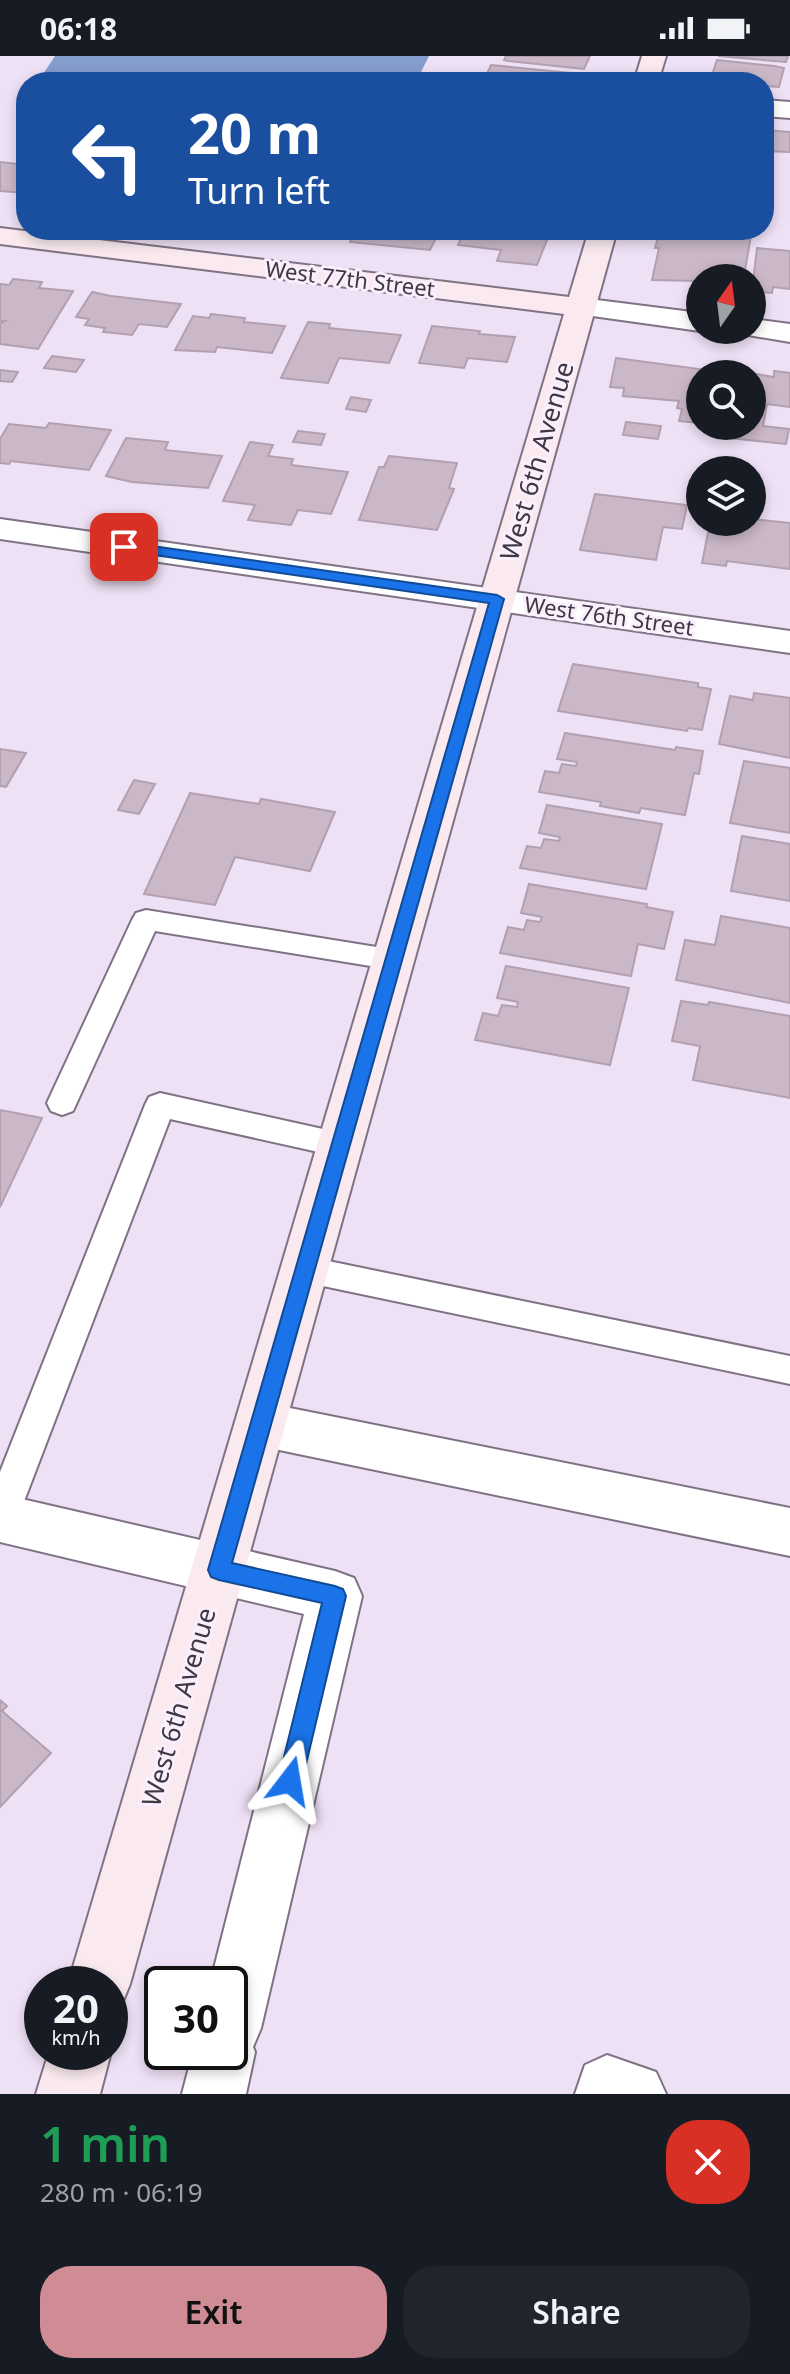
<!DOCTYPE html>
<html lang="en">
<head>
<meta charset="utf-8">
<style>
  :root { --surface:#171b24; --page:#20242c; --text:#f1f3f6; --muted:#9ea1a6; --accent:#cf8c94 }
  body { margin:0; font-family:"Noto Sans",sans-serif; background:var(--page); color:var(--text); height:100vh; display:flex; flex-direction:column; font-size:30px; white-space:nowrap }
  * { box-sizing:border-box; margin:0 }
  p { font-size:26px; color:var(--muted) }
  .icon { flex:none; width:44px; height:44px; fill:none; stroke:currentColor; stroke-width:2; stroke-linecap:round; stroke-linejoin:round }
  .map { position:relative; height:2038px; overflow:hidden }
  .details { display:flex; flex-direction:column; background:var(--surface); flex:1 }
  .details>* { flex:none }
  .guide { position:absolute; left:16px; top:16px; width:758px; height:168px; border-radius:32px; box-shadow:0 4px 12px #0003; background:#1a4fa0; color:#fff; overflow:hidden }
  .needle { width:52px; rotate:14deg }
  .buttons { position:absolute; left:686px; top:208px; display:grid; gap:16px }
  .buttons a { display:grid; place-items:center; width:80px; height:80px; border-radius:50%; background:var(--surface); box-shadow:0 4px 12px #0003; font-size:40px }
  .speed { position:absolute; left:24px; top:1910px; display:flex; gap:16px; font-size:40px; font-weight:700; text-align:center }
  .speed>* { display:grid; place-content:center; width:104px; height:104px; border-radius:50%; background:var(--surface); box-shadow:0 4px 12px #0003; line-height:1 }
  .speed small { font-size:20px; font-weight:400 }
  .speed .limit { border:4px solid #111; border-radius:12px; background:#fff; color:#111 }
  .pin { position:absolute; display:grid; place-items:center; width:68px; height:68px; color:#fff; margin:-34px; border-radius:16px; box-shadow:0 4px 12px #0006 }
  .me { position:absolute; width:88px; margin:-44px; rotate:14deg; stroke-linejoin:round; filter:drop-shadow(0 0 6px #0008) }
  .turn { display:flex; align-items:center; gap:28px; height:168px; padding:0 40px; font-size:36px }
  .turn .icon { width:104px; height:104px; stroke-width:2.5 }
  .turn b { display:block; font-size:56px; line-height:68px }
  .round { display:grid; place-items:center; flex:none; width:84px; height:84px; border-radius:32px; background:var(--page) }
  .head { display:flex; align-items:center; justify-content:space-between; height:136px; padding:0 40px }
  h1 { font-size:48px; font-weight:600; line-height:60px; color:#1e9e55 }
  .button { display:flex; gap:16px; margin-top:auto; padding:16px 40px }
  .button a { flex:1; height:92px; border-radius:32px; background:var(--accent); color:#111; font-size:32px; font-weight:600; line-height:92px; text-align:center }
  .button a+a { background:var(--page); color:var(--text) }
  .status { display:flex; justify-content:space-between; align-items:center; height:56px; padding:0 40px; background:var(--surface); direction:ltr }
  .status svg { height:22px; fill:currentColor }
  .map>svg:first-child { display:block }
</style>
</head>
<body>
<div class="status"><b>06:18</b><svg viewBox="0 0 49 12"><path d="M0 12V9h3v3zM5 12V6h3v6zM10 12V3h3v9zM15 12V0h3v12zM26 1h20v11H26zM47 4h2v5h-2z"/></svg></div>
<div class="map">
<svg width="790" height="2038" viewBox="0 0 790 2038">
  <rect width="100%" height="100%" fill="#eee0f5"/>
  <path fill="#859dcd" d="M 55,0 L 429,0 L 416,26 L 38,26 Z"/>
  <path fill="#cab7c8" stroke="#b29fb0" stroke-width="2" d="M 506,0 L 590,0 L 584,13 L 508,5 L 504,4 Z
    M 718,0 L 788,0 L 786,6 Z
    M 717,4 L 774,10 L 784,12 L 779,31 L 764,30 L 764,26 L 710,25 Z
    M 491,9 L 582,18 L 579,26 L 483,26 Z
    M 764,74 L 790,76 L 790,96 L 764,95 Z
    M 0,106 L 26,109 L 25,137 L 0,135 Z
    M 302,174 L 330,174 L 327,181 L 299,178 Z
    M 357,174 L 440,174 L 430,194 L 350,186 Z
    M 453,174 L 551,174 L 537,209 L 497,205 L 501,194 L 458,189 L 461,182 L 450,181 Z
    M 660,174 L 752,174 L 744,220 L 700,222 L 700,225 L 652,224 L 659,192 L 655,192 Z
    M 757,192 L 790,195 L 790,233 L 773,231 L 772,237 L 752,235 Z
    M 13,223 L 42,226 L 39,232 L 73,235 L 38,293 L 0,288 L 0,268 L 5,265 L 0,265 L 0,228 L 9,229 Z
    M 92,236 L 111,240 L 181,248 L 167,271 L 139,268 L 132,279 L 103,276 L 105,272 L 85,269 L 89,263 L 76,261 Z
    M 211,258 L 245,262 L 244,266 L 285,270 L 272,297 L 217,291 L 215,296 L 175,294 L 193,260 L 209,262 Z
    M 308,266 L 330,268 L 329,272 L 401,279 L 389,307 L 339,302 L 328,327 L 281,322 Z
    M 432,270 L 480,275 L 479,278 L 515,281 L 507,306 L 468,302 L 464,312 L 419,307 Z
    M 52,300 L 84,304 L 76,316 L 44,312 Z
    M 616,302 L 714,315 L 713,318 L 700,318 L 700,367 L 679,365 L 682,353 L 677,352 L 679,345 L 623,340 L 624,332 L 610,331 Z
    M 0,314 L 18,316 L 12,326 L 0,325 Z
    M 734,314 L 774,321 L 774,315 L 790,317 L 790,351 L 767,348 L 763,370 L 789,373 L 786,388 L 721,381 L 723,370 L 752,370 L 752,318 L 733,318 Z
    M 351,341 L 371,344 L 366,356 L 346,353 Z
    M 626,366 L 661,370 L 658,383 L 623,379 Z
    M 49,367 L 111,374 L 89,414 L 11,405 L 9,408 L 0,407 L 0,383 L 9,368 L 46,372 Z
    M 298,375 L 325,378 L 321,389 L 293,386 Z
    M 126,382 L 168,386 L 165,394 L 222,400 L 208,432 L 132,426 L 106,420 Z
    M 250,386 L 273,389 L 268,400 L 293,403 L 291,409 L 348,416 L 331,458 L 298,454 L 291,469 L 248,464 L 255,449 L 223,445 Z
    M 389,400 L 457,407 L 449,432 L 454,433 L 437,474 L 359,464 L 379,411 L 384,411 Z
    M 595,438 L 687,449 L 682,473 L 663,471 L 656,504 L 580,494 Z
    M 752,463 L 790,467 L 790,513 L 727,505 L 726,510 L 702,507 L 709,472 L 722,474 L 723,466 L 749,469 Z
    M 573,608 L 698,627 L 698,631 L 711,633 L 702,674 L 688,672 L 687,675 L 558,655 Z
    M 754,637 L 790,642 L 790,702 L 719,688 L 730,640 L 753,644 Z
    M 565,677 L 675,694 L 676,691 L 703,695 L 699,718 L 694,717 L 685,759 L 641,752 L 639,757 L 600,750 L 601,746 L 539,736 L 545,715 L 559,717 L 562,708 L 576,710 L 577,706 L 557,703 Z
    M 0,693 L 26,697 L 6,731 L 0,730 Z
    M 744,705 L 790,712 L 790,777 L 730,767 Z
    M 134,724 L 155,728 L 139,758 L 118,754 Z
    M 190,737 L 259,748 L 261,743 L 335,756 L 310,815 L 235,801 L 215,849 L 144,838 Z
    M 547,749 L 662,768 L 646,833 L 520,812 L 527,790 L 541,792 L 544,783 L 559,785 L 560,781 L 539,777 Z
    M 742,780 L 790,788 L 790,845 L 731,835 Z
    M 529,828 L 647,848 L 646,851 L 673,856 L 664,893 L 638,888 L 631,920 L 500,897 L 508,871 L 524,874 L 527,864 L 540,866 L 542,861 L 521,857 Z
    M 721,860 L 790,872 L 790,947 L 676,924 L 685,884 L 715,889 Z
    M 506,910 L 629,932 L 610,1009 L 475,984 L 483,957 L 498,960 L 502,949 L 517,951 L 518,946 L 497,942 Z
    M 681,945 L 708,949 L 709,946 L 790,960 L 790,1042 L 693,1024 L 700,990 L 672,985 Z
    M 0,1054 L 42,1062 L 0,1151 Z
    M 0,1644 L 7,1650 L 2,1655 L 51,1697 L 0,1751 Z"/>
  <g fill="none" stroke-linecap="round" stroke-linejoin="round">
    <defs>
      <path id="lane" d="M 146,854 L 395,894 L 405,897 L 409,904 L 405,911 L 395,914 L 155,875 L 73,1055 L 62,1059 L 51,1055 L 47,1047 L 132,864 L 136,857 Z
        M 160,1037 L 341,1077 L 352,1080 L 356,1089 L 352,1098 L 341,1101 L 170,1063 L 18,1461 L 13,1472 L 0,1477 L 0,1416 L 145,1049 L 149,1041 Z
        M 304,1200 L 790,1300 L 790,1328 L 304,1226 L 292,1222 L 288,1213 L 292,1204 Z"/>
      <path id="street" d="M 764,44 L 790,46 L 790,62 L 764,60 Z
        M 581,242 L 700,257 L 700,274 L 703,274 L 700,275 L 571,257 L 566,251 L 571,245 Z
        M 752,263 L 790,268 L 790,286 L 742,278 L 739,274 L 752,274 Z
        M 0,463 L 790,575 L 790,597 L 0,483 Z
        M 260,1346 L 790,1452 L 790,1500 L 260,1390 L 242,1384 L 235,1368 L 242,1352 Z
        M 0,1438 L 335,1515 L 354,1522 L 362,1540 L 261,1972 L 253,1991 L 255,1996 L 246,2038 L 182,2038 L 193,1996 L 230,1996 L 230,1928 L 210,1928 L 304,1558 L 0,1486 Z
        M 607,1999 L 656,2016 L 666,2038 L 575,2038 L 585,2009 Z"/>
      <path id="secondary" d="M 642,0 L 666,0 L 658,26 L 634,26 Z
        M 0,172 L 569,241 L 589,174 L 617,174 L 130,1928 L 121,1950 L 110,1954 L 110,1928 L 68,1928 L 564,258 L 0,188 Z
        M 110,1993 L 111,1996 L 100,2038 L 36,2038 L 49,1996 L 110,1996 Z"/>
    </defs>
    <use href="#lane" stroke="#7f7284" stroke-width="4"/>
    <use href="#street" stroke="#7f7284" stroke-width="4"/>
    <use href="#secondary" stroke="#7f7284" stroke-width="4"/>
    <use href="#lane" fill="#fff" fill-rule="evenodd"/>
    <use href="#street" fill="#fff" fill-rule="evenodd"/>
    <use href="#secondary" fill="#faeaef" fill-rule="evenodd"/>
  </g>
  <path fill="#1a73e8" stroke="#114b97" stroke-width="2" d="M 124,486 L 497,539 L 504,543 L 232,1507 L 335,1530 L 343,1533 L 346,1540 L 302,1725 L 298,1733 L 290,1737 L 282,1733 L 278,1725 L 322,1547 L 219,1524 L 211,1521 L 208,1514 L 489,547 L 119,494 L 119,488 Z"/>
  <g text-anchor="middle" stroke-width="6" stroke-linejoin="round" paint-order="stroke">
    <g font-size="22" fill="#3e3941" stroke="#faeeff">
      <text transform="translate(350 223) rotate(7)" y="8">West 77th Street</text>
      <text transform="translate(609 560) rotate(8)" y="8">West 76th Street</text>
    </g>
    <g font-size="26" fill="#3e3941" stroke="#faeeff">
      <text transform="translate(537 405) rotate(-74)" y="9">West 6th Avenue</text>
      <text transform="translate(179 1651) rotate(-74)" y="9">West 6th Avenue</text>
    </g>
  </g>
</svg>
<div class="buttons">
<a><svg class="needle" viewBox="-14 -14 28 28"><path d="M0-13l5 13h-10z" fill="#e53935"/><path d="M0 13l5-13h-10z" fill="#9ea1a6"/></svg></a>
<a><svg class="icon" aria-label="search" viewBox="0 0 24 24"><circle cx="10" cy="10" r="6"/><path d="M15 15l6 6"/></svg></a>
<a><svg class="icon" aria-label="layers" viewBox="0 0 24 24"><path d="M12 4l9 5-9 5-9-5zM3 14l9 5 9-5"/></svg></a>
</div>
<div class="speed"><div>20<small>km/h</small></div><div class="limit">30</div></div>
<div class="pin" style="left:124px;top:491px;background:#d93025"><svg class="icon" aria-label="arrive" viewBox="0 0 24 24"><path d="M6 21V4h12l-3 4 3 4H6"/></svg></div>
<svg class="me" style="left:290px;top:1725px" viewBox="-20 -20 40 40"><path d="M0-17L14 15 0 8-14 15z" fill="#1a73e8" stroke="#fff" stroke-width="4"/></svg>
<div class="guide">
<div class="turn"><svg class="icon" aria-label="left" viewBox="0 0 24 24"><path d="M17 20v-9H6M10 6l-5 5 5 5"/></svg><div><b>20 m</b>Turn left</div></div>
</div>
</div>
<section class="details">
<div class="head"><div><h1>1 min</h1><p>280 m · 06:19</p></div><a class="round" style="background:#d93025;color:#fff"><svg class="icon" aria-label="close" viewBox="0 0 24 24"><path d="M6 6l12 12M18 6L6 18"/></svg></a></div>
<div class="button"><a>Exit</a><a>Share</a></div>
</section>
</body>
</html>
